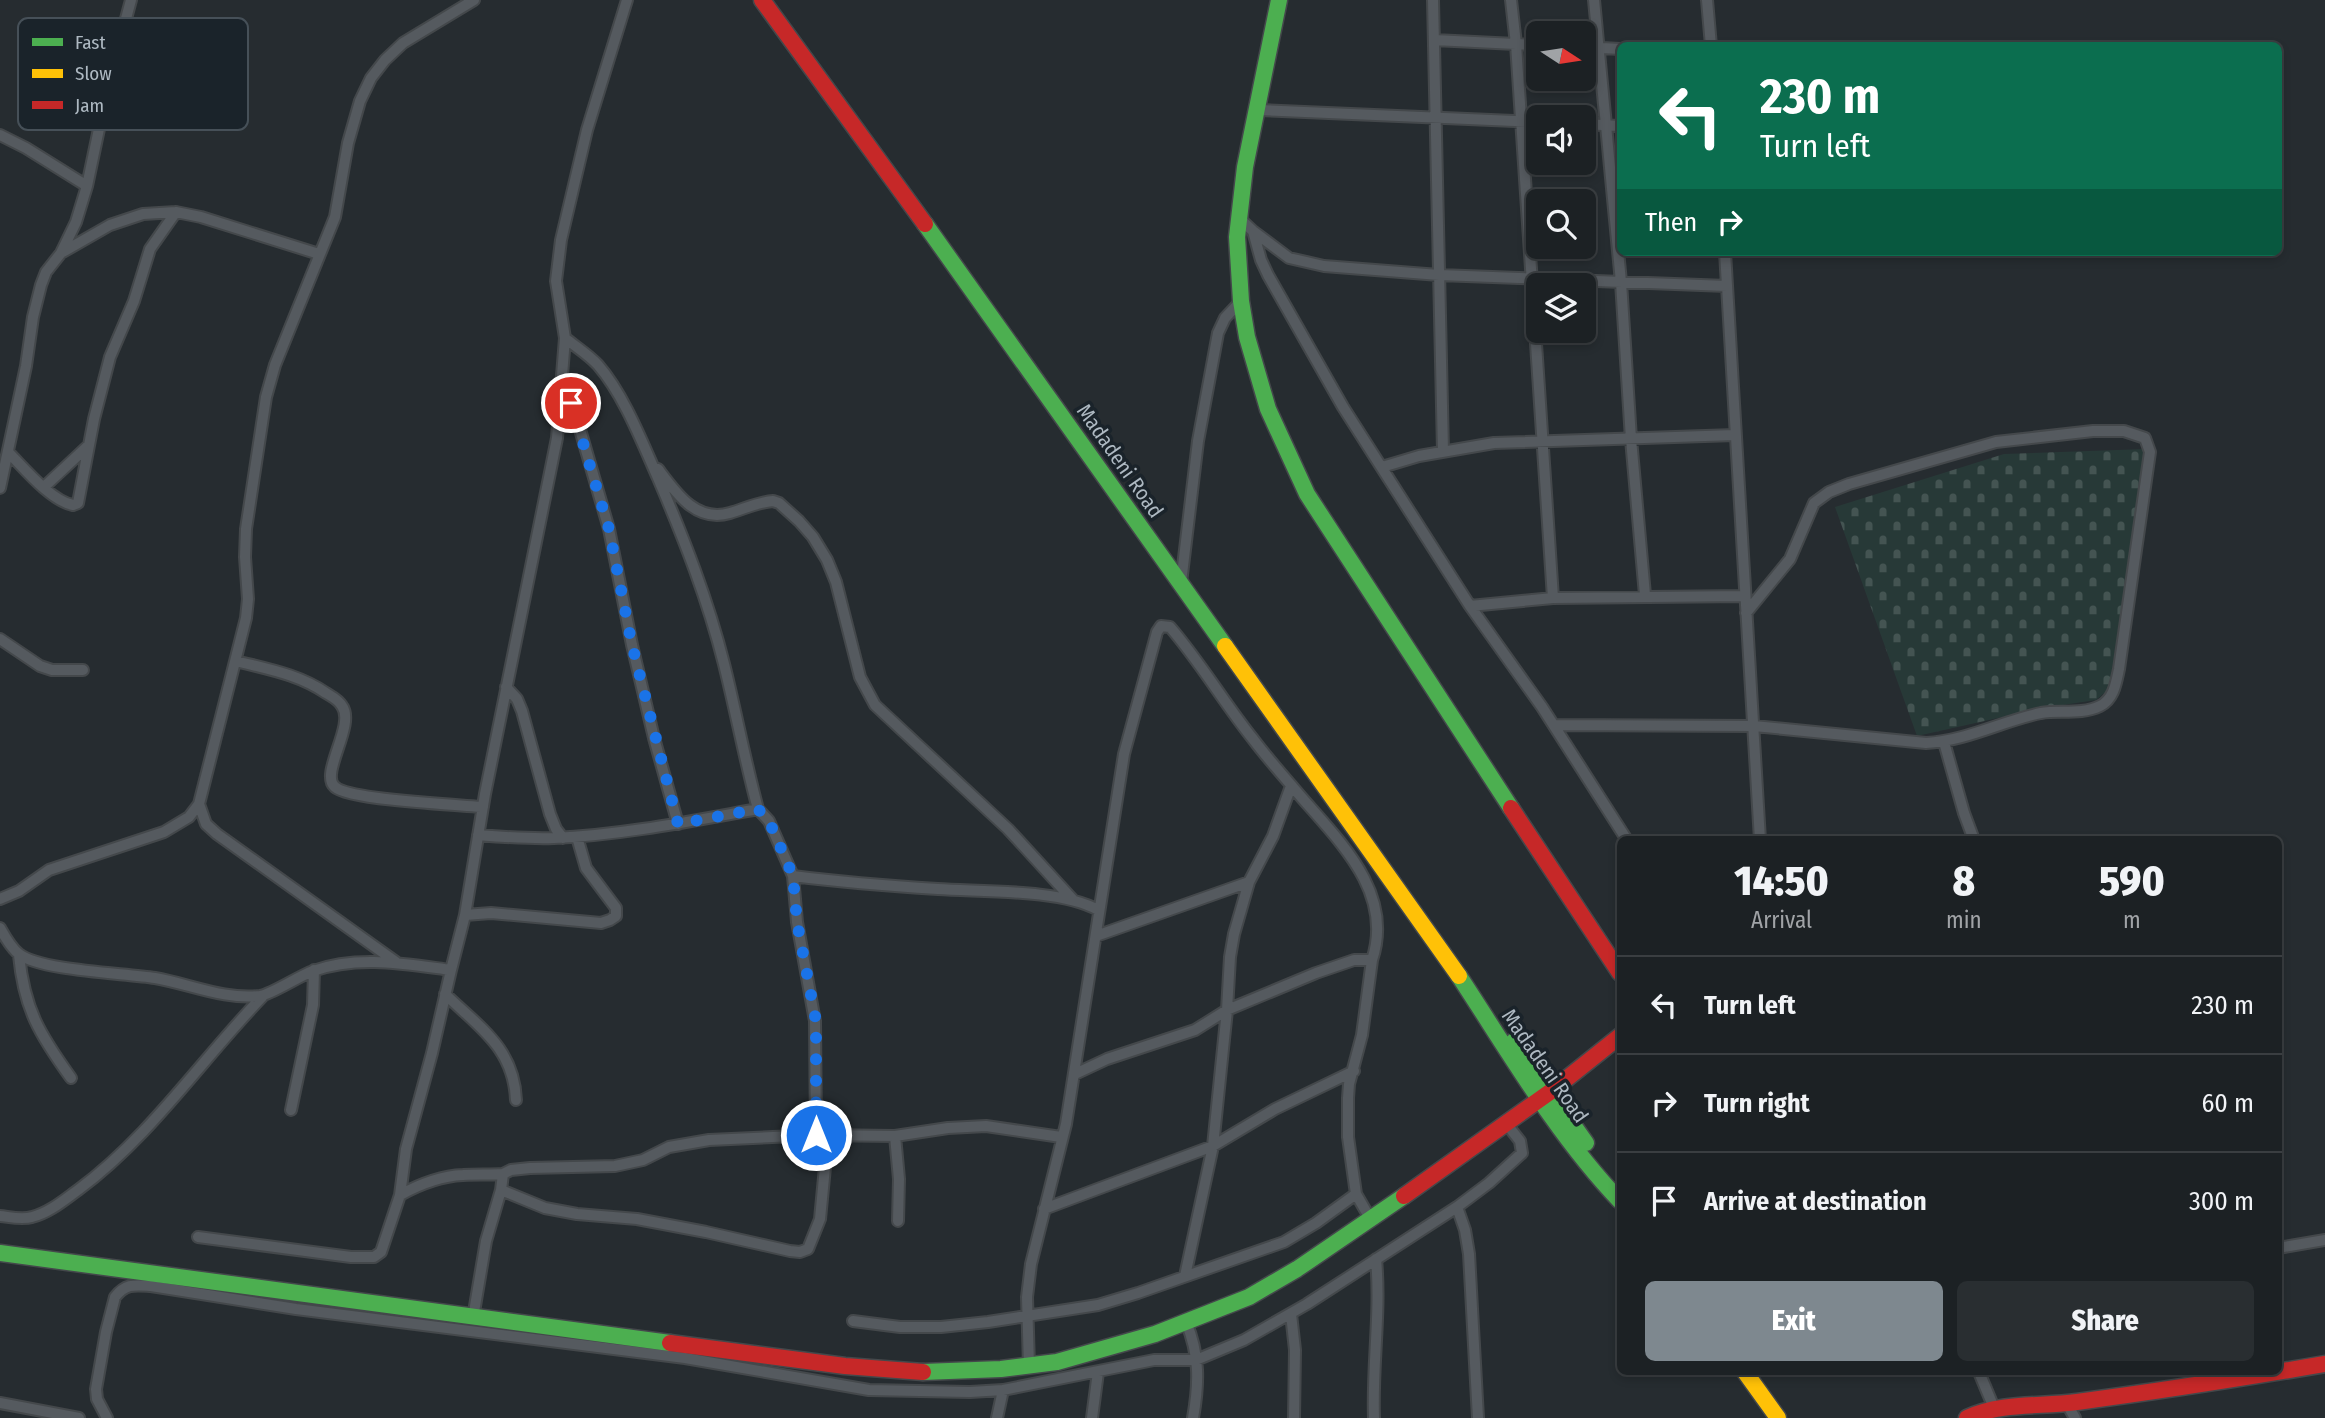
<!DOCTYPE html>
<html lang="en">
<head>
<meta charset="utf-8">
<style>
  :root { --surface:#1c2124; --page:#292e31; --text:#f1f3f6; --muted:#a0a3a6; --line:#3a3e41; --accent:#7e888f }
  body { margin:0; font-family:"Fira Sans Condensed",sans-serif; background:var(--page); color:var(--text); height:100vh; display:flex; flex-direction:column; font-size:26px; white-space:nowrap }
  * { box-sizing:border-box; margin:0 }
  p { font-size:23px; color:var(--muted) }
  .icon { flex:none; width:38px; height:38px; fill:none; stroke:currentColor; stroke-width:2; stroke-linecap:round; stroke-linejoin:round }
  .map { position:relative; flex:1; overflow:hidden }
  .details { position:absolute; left:1617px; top:836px; width:665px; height:539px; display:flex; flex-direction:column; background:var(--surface); border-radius:10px; box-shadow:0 4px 10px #0003,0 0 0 2px var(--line) }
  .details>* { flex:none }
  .guide { position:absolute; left:1617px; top:42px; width:665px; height:214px; border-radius:10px; box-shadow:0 4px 10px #0003,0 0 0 2px var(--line); background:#0b6e4f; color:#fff; overflow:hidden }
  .needle { width:46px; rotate:102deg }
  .buttons { position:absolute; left:1526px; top:21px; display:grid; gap:14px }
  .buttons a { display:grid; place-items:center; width:70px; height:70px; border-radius:10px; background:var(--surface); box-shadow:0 4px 10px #0003,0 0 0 2px var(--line); font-size:35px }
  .pin { position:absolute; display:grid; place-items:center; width:60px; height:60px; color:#fff; margin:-30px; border:4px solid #fff; border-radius:50%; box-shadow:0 2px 7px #0007 }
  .me { position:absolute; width:77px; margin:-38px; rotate:0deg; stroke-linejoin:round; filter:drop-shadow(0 0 5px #0008) }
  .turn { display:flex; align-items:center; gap:24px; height:147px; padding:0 28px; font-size:32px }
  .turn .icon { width:91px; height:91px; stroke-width:2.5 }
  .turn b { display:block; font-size:49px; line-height:60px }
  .then { display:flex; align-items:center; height:66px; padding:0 28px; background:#0003; gap:14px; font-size:26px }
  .eta { display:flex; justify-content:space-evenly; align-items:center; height:119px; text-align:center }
  .eta b { font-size:42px; font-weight:800; line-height:49px }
  .button { display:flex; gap:14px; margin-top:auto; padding:14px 28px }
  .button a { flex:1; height:80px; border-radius:10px; background:var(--accent); color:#fff; font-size:28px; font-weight:800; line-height:80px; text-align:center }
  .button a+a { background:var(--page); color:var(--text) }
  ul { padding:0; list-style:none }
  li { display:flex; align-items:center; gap:21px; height:98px; padding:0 28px; border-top:2px solid var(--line) }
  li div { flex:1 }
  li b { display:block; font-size:26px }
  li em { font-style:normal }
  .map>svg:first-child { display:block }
</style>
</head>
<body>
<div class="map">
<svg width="2325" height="1418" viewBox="0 0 2325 1418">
  <defs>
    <pattern id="cemetery-stones" width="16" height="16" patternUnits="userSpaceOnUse" patternTransform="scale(1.75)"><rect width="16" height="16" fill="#273937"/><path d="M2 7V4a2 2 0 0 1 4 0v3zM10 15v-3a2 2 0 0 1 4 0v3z" fill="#445452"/></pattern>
  </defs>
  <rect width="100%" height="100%" fill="#262c30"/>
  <path fill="url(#cemetery-stones)" d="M 2146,449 L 2109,689 L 2096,700 L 2043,708 L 1917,736 L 1835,507 L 2004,454 Z"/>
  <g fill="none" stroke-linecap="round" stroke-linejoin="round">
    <defs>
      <path id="street" d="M 1433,0 L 1443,451
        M 1511,0 L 1516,44 L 1538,45
        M 1594,0 L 1621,282 L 1631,439 L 1645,595
        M 1707,0 L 1711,46
        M 1434,40 L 1516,44 L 1553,598
        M 1584,47 L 1620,49
        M 1258,110 L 1538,122
        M 1584,124 L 1620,126
        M 0,135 L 26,148 L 87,186
        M 1238,217 L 1253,231 L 1289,258 L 1324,266 L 1439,275 L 1727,286
        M 1253,231 L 1261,260 L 1268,275 L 1343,407 L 1470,606 L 1542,707 L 1627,840
        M 1725,252 L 1760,840
        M 61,253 L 110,225 L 143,214 L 176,212 L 201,217 L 319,254
        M 565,338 C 576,347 589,355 598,365 C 624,395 642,442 658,478 C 684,539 708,600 724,664 C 736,712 745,761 758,809 L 769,821 L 793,876 C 841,882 890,886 938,889 C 982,892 1061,889 1098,910
        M 564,387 L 579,426 L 609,529 L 632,645 L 654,738 L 678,824
        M 8,452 C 24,468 51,501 73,505 L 78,503 L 94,419 L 110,357 L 134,301 L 150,249 L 176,212
        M 1382,467 L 1419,456 L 1494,443 L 1735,435
        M 658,469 C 676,493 696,523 730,513 C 744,509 758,502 773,501 L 779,503 L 799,521 L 813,537 L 827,560 L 836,582 L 860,677 L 875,705 L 1008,829 L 1073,900
        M 44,487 L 89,445
        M 0,488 L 26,366 L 33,317 L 41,285 L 46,272 L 61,253 L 76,222 L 87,186 L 108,86 L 131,0
        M 1181,583 L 1198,441 L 1218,333 L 1225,318 L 1241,301
        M 1470,606 L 1553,598 L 1745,596
        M 0,639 L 40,666 L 52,670 L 83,670
        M 236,661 C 267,669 298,674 326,693 C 331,696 339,700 342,706 C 356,725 319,774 335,787 C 349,800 458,805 483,807
        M 506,687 L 517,699 L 522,711 L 550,814 L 556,829 L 563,838
        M 1554,725 L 1754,726 L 1926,743 C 1966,741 2002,721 2041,713 C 2059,710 2082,715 2100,706 C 2114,699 2116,683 2119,669 L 2150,452 L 2145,438 L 2124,431 L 2093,431 L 1996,442 L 1849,484 L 1829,492 L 1814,503 L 1790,559 L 1746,613
        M 1944,742 L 1964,813 L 1974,840
        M 478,835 C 504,837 529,839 554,838 C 622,835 691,821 758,809
        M 793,876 L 797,922 L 815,1021 L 816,1135
        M 0,899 L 19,891 L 49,870 L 164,832 L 189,817 L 199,804
        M 465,915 L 491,913 L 601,923 L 610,920 L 616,916 L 616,908 L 586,868 L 577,837
        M 0,928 C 5,937 11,948 19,954 C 41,971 124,973 155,978 C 190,984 224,1000 260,996 C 272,994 299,976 313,971 C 358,955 405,964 451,970 L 432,1053 L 406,1149 L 400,1195 L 381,1252 L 374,1257 L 351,1257 L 198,1237
        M 1096,936 L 1249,882
        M 19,955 C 24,1009 40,1035 71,1078
        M 396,962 L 217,834 L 206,824 L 199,804 L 246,618 L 248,599 L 245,557 L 246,529 L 266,397 L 275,365 L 335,217 L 348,143 L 360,101 L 371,78 L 385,60 L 403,43 L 474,0
        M 451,970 L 465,915 L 485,794 L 557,438 L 565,338 L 556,281 L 561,240 L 587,130 L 627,0
        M 445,994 C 479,1027 514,1048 516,1100
        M 1075,1074 L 1107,1059 L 1195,1030 L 1227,1010 L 1316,973 L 1354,960 L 1372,960 L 1362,1035 L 1349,1084 L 1348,1098 L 1348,1137 L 1356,1194 L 1371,1220
        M 291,1110 L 313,1005 L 314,970
        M 895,1136 L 899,1179 L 898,1221
        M 501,1190 L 545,1208 L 577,1214 L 637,1219 L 706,1232 L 790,1251 L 800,1252 L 808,1249 L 820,1219 L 828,1136
        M 400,1195 C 420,1184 440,1176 463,1175 C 476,1174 489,1175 503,1174
        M 1457,1207 L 1465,1230 L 1469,1254 L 1478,1418
        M 1044,1209 L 1213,1146 L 1275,1109 L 1354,1071
        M 0,1216 C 10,1217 22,1220 32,1217 C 49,1213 64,1200 78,1190 C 151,1136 201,1060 263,996
        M 2278,1248 L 2325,1240
        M 1185,1276 L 1213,1146 L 1227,1010 L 1230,957 L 1234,934 L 1249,882 L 1273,836 L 1291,786
        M 1291,1314 L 1295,1350 L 1294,1418
        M 473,1318 L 486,1241 L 501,1190 L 503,1174 L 511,1170 L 530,1168 L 615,1166 L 643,1160 L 669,1147 L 709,1140 L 816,1135 L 895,1136 L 948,1128 L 986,1126 L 1061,1137
        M 853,1321 L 900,1327 L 941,1327 L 988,1322 L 1098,1305 L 1138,1293 L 1284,1242 L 1316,1223 L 1356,1194
        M 1186,1322 C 1200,1355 1199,1384 1193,1418
        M 1029,1367 L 1027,1297 L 1031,1264 L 1066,1124 L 1124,754 L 1157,632 L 1161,626 L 1170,627 C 1201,663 1224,703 1253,739 C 1265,755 1278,770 1291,785 C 1332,835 1396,888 1372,960
        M 1979,1372 L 1994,1408
        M 0,1403 L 79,1418
        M 2067,1404 L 2075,1418
        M 107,1418 L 97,1399 L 96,1389 L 106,1332 L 115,1297 C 126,1283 135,1285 151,1286 L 296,1309 L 685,1358 L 869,1390 L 970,1392 L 1003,1390 L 1154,1360 L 1196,1360 L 1244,1340 L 1307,1304 L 1457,1207 L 1489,1183 L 1522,1153 L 1520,1141 L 1505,1122
        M 997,1418 L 1003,1390
        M 1092,1418 L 1098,1372
        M 1374,1418 C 1372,1365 1381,1312 1376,1259"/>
      <path id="fast" d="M 1279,0 L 1245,167 L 1237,237 L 1241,301 L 1247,337 L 1268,409 L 1307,494 L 1511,808
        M 925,224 L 1225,646
        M 1459,976 C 1509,1052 1557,1135 1620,1201
        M 1514,1041 L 1586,1143
        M 0,1253 L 670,1343
        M 923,1372 L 1001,1369 L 1057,1362 L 1155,1334 L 1249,1297 L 1297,1269 L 1404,1196"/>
      <path id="slow" d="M 1225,646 L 1459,976
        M 1745,1372 L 1778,1418"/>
      <path id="jam" d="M 762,0 L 925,224
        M 1511,808 L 1620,973
        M 1404,1196 L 1550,1092 L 1620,1036
        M 670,1343 L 845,1366 L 923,1372
        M 1967,1418 C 2002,1402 2040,1407 2077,1402 C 2160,1391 2243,1378 2325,1364"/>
    </defs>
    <use href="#street" stroke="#44484b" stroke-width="14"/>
    <use href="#fast" stroke="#44484b" stroke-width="19"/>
    <use href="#slow" stroke="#44484b" stroke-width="19"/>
    <use href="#jam" stroke="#44484b" stroke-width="19"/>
    <use href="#street" stroke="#555a5f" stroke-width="10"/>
    <use href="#fast" stroke="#4caf50" stroke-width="16"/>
    <use href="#slow" stroke="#ffc107" stroke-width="16"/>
    <use href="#jam" stroke="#c62828" stroke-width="16"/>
  </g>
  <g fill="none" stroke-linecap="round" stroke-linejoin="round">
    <path stroke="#1a73e8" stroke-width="12" stroke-dasharray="0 21.6" d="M 571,403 L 609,529 L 632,645 L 678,824 L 758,809 L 769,821 L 793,876 L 797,922 L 816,1021 L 816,1135"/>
  </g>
  <g text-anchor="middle" stroke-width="7" stroke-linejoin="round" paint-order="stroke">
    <g font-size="21" fill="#aeb9c2" stroke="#1a232a">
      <text transform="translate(1120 461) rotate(55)" y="7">Madadeni Road</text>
      <text transform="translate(1545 1066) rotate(55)" y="7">Madadeni Road</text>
    </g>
  </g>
  <rect x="18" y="18" width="230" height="112" rx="10" fill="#1a232a" stroke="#465058" stroke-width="2"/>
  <rect x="32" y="38" width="31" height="8" fill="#4caf50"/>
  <rect x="32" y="69" width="31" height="9" fill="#ffc107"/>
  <rect x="32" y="101" width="31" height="8" fill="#c62828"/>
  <g font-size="19" fill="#aeb9c2">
    <text x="75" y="49">Fast</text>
    <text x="75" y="80">Slow</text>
    <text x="75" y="112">Jam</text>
  </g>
</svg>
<div class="buttons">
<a><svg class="needle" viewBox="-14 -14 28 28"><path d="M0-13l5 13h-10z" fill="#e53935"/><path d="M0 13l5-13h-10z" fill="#a0a3a6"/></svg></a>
<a><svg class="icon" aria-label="sound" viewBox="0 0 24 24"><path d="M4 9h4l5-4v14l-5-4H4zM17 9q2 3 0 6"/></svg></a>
<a><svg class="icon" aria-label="search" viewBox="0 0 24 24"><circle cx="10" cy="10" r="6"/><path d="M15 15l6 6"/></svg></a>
<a><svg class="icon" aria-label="layers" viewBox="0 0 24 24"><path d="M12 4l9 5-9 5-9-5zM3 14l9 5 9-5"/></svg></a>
</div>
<div class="pin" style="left:571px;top:403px;background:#d93025"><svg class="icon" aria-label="arrive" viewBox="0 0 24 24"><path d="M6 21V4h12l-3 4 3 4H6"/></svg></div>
<svg class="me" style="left:816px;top:1135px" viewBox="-20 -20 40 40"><circle r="17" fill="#1a73e8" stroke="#fff" stroke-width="3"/><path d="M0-11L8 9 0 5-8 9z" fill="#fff"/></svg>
<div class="guide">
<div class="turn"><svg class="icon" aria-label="left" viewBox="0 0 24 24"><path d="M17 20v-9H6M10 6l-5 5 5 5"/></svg><div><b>230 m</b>Turn left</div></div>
<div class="then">Then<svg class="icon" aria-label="right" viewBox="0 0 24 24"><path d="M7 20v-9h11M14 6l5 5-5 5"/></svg></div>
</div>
<section class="details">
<div class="eta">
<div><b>14:50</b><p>Arrival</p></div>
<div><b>8</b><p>min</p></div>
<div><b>590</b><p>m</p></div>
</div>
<ul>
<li><svg class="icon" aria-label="left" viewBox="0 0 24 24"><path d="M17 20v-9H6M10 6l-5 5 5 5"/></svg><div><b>Turn left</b></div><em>230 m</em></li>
<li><svg class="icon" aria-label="right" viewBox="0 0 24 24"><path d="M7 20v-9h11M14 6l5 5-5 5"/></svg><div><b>Turn right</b></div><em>60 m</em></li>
<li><svg class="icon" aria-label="arrive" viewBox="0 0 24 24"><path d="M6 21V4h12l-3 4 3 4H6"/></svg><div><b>Arrive at destination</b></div><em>300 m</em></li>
</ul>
<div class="button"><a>Exit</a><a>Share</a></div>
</section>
</div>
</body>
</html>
